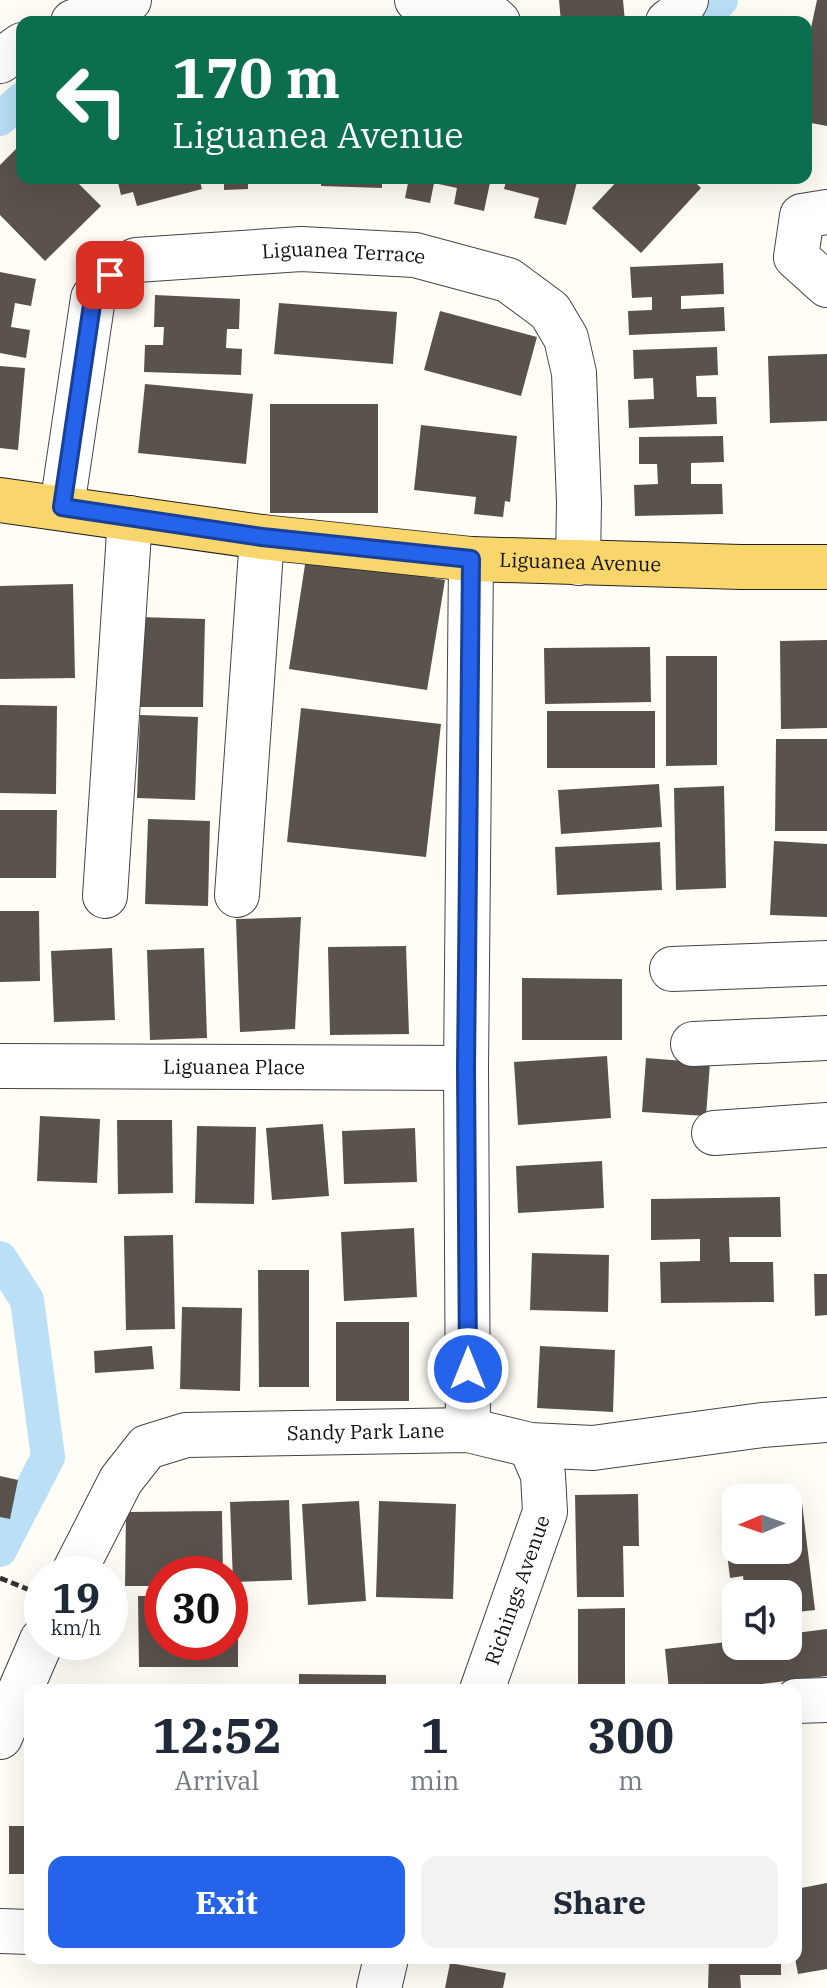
<!DOCTYPE html>
<html lang="en">
<head>
<meta charset="utf-8">
<style>
  :root { --surface:#fff; --page:#f2f2f3; --text:#1f2937; --muted:#747a83; --accent:#2563eb }
  body { margin:0; font-family:"IBM Plex Serif",serif; background:var(--page); color:var(--text); height:100vh; display:flex; flex-direction:column; font-size:30px; white-space:nowrap }
  * { box-sizing:border-box; margin:0 }
  p { font-size:26px; color:var(--muted) }
  .icon { flex:none; width:44px; height:44px; fill:none; stroke:currentColor; stroke-width:2; stroke-linecap:round; stroke-linejoin:round }
  .map { position:relative; flex:1; overflow:hidden }
  .side { position:absolute; left:24px; top:1684px; width:778px; height:280px; display:flex; flex-direction:column; background:var(--surface); border-radius:16px; box-shadow:0 8px 32px #0002 }
  .side>* { flex:none }
  .hud { position:absolute; left:16px; top:16px; width:796px; height:168px; border-radius:16px; box-shadow:0 8px 32px #0002; background:#0b6e4f; color:#fff; overflow:hidden }
  .needle { width:52px; rotate:268deg }
  .fabs { position:absolute; left:722px; top:1484px; display:grid; gap:16px }
  .fabs a { display:grid; place-items:center; width:80px; height:80px; border-radius:16px; background:var(--surface); box-shadow:0 8px 32px #0002; font-size:40px }
  .speed { position:absolute; left:24px; top:1556px; display:flex; gap:16px; font-size:40px; font-weight:700; text-align:center }
  .speed>* { display:grid; place-content:center; width:104px; height:104px; border-radius:50%; background:var(--surface); box-shadow:0 8px 32px #0002; line-height:1 }
  .speed small { font-size:20px; font-weight:400 }
  .speed .limit { border:12px solid #d22; background:#fff; color:#111 }
  .pin { position:absolute; display:grid; place-items:center; width:68px; height:68px; color:#fff; margin:-34px; border-radius:16px; box-shadow:0 4px 12px #0006 }
  .me { position:absolute; width:88px; margin:-44px; rotate:0deg; stroke-linejoin:round; filter:drop-shadow(0 0 6px #0008) }
  .turn { display:flex; align-items:center; gap:28px; height:168px; padding:0 24px; font-size:36px }
  .turn .icon { width:104px; height:104px; stroke-width:2.5 }
  .turn b { display:block; font-size:56px; line-height:68px }
  .eta { display:flex; justify-content:space-evenly; align-items:center; height:136px; text-align:center }
  .eta b { font-size:48px; font-weight:700; line-height:56px }
  .primary-button { display:flex; gap:16px; margin-top:auto; padding:16px 24px }
  .primary-button a { flex:1; height:92px; border-radius:16px; background:var(--accent); color:#fff; font-size:32px; font-weight:700; line-height:92px; text-align:center }
  .primary-button a+a { background:var(--page); color:var(--text) }
  .map>svg:first-child { display:block }
</style>
</head>
<body>
<div class="map">
<svg width="827" height="1988" viewBox="0 0 827 1988">
  <rect width="100%" height="100%" fill="#fffdf5"/>
  <g fill="none" stroke-linecap="round" stroke-linejoin="round">
    <path stroke="#b9e0f7" stroke-width="34" d="M 700,22 L 721,0
      M 0,119 L 22,99
      M 0,1258 L 27,1300 L 48,1457 L 0,1550"/>
  </g>
  <path fill="#5a524d" d="M 559,0 L 623,0 L 625,22 L 561,22 Z
    M 817,0 L 827,0 L 827,126 L 806,122 L 806,51 Z
    M 22,143 L 22,178 L 73,178 L 101,206 L 45,261 L 0,215 L 0,165 Z
    M 117,178 L 199,178 L 202,189 L 137,206 L 133,192 L 121,195 Z
    M 224,178 L 248,178 L 248,189 L 224,190 Z
    M 321,178 L 382,178 L 382,188 L 321,186 Z
    M 409,178 L 491,178 L 484,211 L 454,204 L 457,188 L 434,183 L 430,203 L 405,198 Z
    M 507,178 L 578,178 L 566,225 L 534,218 L 539,198 L 504,189 Z
    M 620,178 L 691,178 L 701,188 L 641,253 L 592,208 Z
    M 723,263 L 724,294 L 681,296 L 681,309 L 724,307 L 725,331 L 629,335 L 628,311 L 652,310 L 652,297 L 632,298 L 630,267 Z
    M 0,272 L 36,279 L 31,306 L 15,303 L 11,327 L 30,330 L 26,358 L 0,353 Z
    M 155,295 L 240,299 L 239,329 L 227,329 L 226,348 L 242,349 L 241,375 L 144,372 L 145,345 L 163,345 L 164,327 L 154,327 Z
    M 279,303 L 397,312 L 393,364 L 274,354 Z
    M 440,311 L 537,337 L 521,396 L 424,370 Z
    M 717,347 L 718,375 L 696,376 L 697,397 L 716,397 L 717,424 L 629,428 L 628,400 L 654,399 L 653,378 L 634,379 L 633,350 Z
    M 827,354 L 827,421 L 770,423 L 768,356 Z
    M 0,366 L 25,368 L 18,450 L 0,448 Z
    M 145,384 L 253,394 L 246,464 L 138,453 Z
    M 270,404 L 378,404 L 378,513 L 270,513 Z
    M 421,425 L 517,436 L 510,502 L 505,501 L 503,517 L 474,514 L 476,497 L 414,490 Z
    M 723,436 L 724,462 L 691,463 L 691,484 L 722,484 L 723,514 L 635,516 L 634,485 L 658,484 L 657,464 L 639,464 L 639,437 Z
    M 306,558 L 445,580 L 427,690 L 289,669 Z
    M 73,584 L 75,678 L 0,679 L 0,586 Z
    M 139,617 L 205,619 L 203,707 L 137,707 Z
    M 827,640 L 827,728 L 781,729 L 780,641 Z
    M 650,647 L 651,702 L 545,704 L 544,648 Z
    M 666,656 L 717,656 L 717,765 L 666,766 Z
    M 0,705 L 57,706 L 56,794 L 0,793 Z
    M 301,708 L 441,724 L 426,857 L 287,842 Z
    M 547,711 L 655,711 L 655,768 L 547,768 Z
    M 140,715 L 198,717 L 195,800 L 137,798 Z
    M 776,739 L 827,739 L 827,831 L 775,831 Z
    M 659,784 L 662,827 L 561,834 L 558,790 Z
    M 724,786 L 726,888 L 676,890 L 674,788 Z
    M 0,810 L 57,810 L 56,878 L 0,878 Z
    M 148,819 L 210,821 L 208,906 L 145,904 Z
    M 774,841 L 827,844 L 827,917 L 770,915 Z
    M 660,842 L 662,890 L 557,895 L 555,847 Z
    M 0,911 L 39,911 L 40,981 L 0,982 Z
    M 301,917 L 295,1029 L 240,1032 L 236,919 Z
    M 406,946 L 409,1034 L 330,1035 L 328,947 Z
    M 112,948 L 115,1020 L 54,1022 L 51,951 Z
    M 204,948 L 207,1038 L 150,1040 L 147,950 Z
    M 522,978 L 622,979 L 622,1040 L 522,1040 Z
    M 607,1056 L 611,1118 L 518,1125 L 514,1062 Z
    M 646,1058 L 710,1063 L 706,1116 L 642,1112 Z
    M 40,1116 L 100,1119 L 97,1183 L 37,1181 Z
    M 117,1120 L 172,1120 L 173,1193 L 118,1194 Z
    M 323,1124 L 329,1196 L 272,1200 L 266,1128 Z
    M 197,1126 L 256,1127 L 254,1204 L 195,1203 Z
    M 415,1128 L 417,1182 L 344,1184 L 342,1131 Z
    M 602,1161 L 604,1208 L 518,1213 L 516,1166 Z
    M 780,1197 L 781,1237 L 729,1237 L 730,1262 L 773,1262 L 774,1302 L 661,1303 L 660,1262 L 700,1261 L 700,1239 L 651,1240 L 651,1199 Z
    M 414,1228 L 417,1297 L 344,1301 L 341,1232 Z
    M 173,1235 L 175,1329 L 126,1330 L 124,1236 Z
    M 532,1253 L 609,1255 L 608,1312 L 530,1310 Z
    M 258,1270 L 309,1270 L 309,1387 L 259,1387 Z
    M 814,1274 L 827,1274 L 827,1315 L 815,1316 Z
    M 182,1307 L 242,1308 L 240,1391 L 180,1389 Z
    M 336,1322 L 409,1322 L 409,1401 L 336,1401 Z
    M 152,1346 L 154,1369 L 95,1373 L 94,1351 Z
    M 540,1346 L 615,1350 L 613,1412 L 537,1408 Z
    M 0,1476 L 18,1480 L 10,1519 L 0,1517 Z
    M 638,1494 L 639,1546 L 623,1546 L 624,1597 L 577,1597 L 575,1495 Z
    M 289,1500 L 292,1580 L 233,1582 L 230,1502 Z
    M 359,1501 L 366,1601 L 308,1605 L 302,1504 Z
    M 379,1501 L 456,1504 L 453,1599 L 376,1597 Z
    M 802,1503 L 815,1610 L 788,1613 L 788,1594 L 745,1594 L 743,1576 L 730,1578 L 722,1512 L 736,1511 L 736,1550 L 788,1550 L 788,1505 Z
    M 222,1511 L 223,1574 L 162,1574 L 162,1586 L 125,1586 L 126,1512 Z
    M 138,1596 L 162,1596 L 162,1642 L 230,1642 L 230,1596 L 238,1596 L 238,1667 L 139,1667 Z
    M 625,1608 L 625,1690 L 578,1690 L 578,1609 Z
    M 827,1629 L 827,1676 L 713,1690 L 669,1690 L 665,1649 L 736,1641 L 736,1646 L 788,1646 L 788,1634 Z
    M 299,1674 L 386,1675 L 386,1690 L 299,1690 Z
    M 157,1685 L 228,1687 L 228,1690 L 157,1690 Z
    M 9,1826 L 30,1826 L 30,1874 L 9,1874 Z
    M 827,1883 L 827,1969 L 798,1974 L 795,1958 L 796,1889 Z
    M 709,1958 L 781,1958 L 781,1975 L 740,1975 L 741,1988 L 708,1988 Z
    M 450,1963 L 506,1973 L 503,1988 L 445,1988 Z"/>
  <g fill="none" stroke-linecap="round" stroke-linejoin="round">
    <defs>
      <g id="minor">
        <path d="M 417,0 L 490,15 L 498,22"/>
        <path d="M 73,22 L 129,0"/>
        <path d="M 668,22 L 676,16 L 686,0"/>
        <path d="M 0,61 L 22,45"/>
        <path d="M 827,212 L 802,216 L 796,257 L 827,285"/>
        <path id="s1" d="M 62,507 L 93,298 L 110,275 L 136,260 L 301,249 L 415,255 L 508,280 L 550,311 L 566,338 L 574,373 L 579,502 L 578,563"/>
        <path d="M 237,895 L 262,537"/>
        <path d="M 105,896 L 130,518"/>
        <path d="M 672,969 L 827,963"/>
        <path d="M 693,1044 L 827,1038"/>
        <path id="s2" d="M 0,1066 L 466,1068"/>
        <path d="M 714,1133 L 827,1125"/>
        <path d="M 468,1430 L 466,1068 L 471,559"/>
        <path id="s3" d="M 73,1574 L 121,1480 L 147,1447 L 186,1435 L 468,1430 L 530,1445 L 593,1448 L 762,1425 L 827,1420"/>
        <path id="s4" d="M 482,1690 L 545,1512 L 543,1475 L 530,1445"/>
        <path d="M 796,1701 L 827,1700"/>
        <path d="M 0,1737 L 42,1640"/>
        <path d="M 0,1931 L 30,1932"/>
        <path d="M 379,1988 L 386,1958"/>
      </g>
      <g id="major">
        <path id="s5" d="M 0,500 L 262,537 L 471,559 L 741,567 L 827,567"/>
      </g>
    </defs>
    <use href="#minor" stroke="#444" stroke-width="46"/>
    <use href="#major" stroke="#222" stroke-width="46"/>
    <path stroke="#333" stroke-width="5" stroke-dasharray="8 4" stroke-linecap="butt" d="M 0,1578 L 42,1595"/>
    <use href="#minor" stroke="#fff" stroke-width="44"/>
    <use href="#major" stroke="#f9d66b" stroke-width="44"/>
  </g>
  <g fill="none" stroke-linecap="round" stroke-linejoin="round">
    <defs>
      <path id="route" d="M 110,275 L 93,298 L 62,507 L 262,537 L 471,559 L 466,1068 L 468,1369"/>
    </defs>
    <use href="#route" stroke="#184099" stroke-width="20"/>
    <use href="#route" stroke="#2563eb" stroke-width="14"/>
  </g>
  <g text-anchor="middle" stroke-width="8" stroke-linejoin="round" paint-order="stroke">
    <g font-size="20" fill="#111" stroke="#fff">
      <text dy="7" stroke="none"><textPath href="#s1" startOffset="478">Liguanea Terrace</textPath></text>
      <text dy="7" stroke="none"><textPath href="#s5" startOffset="584">Liguanea Avenue</textPath></text>
      <text dy="7" stroke="none"><textPath href="#s2" startOffset="234">Liguanea Place</textPath></text>
      <text dy="7" stroke="none"><textPath href="#s3" startOffset="368">Sandy Park Lane</textPath></text>
      <text dy="7" stroke="none"><textPath href="#s4" startOffset="106">Richings Avenue</textPath></text>
    </g>
  </g>
</svg>
<div class="fabs">
<a><svg class="needle" viewBox="-14 -14 28 28"><path d="M0-13l5 13h-10z" fill="#e53935"/><path d="M0 13l5-13h-10z" fill="#747a83"/></svg></a>
<a><svg class="icon" aria-label="sound" viewBox="0 0 24 24"><path d="M4 9h4l5-4v14l-5-4H4zM17 9q2 3 0 6"/></svg></a>
</div>
<div class="speed"><div>19<small>km/h</small></div><div class="limit">30</div></div>
<div class="pin" style="left:110px;top:275px;background:#d93025"><svg class="icon" aria-label="arrive" viewBox="0 0 24 24"><path d="M6 21V4h12l-3 4 3 4H6"/></svg></div>
<svg class="me" style="left:468px;top:1369px" viewBox="-20 -20 40 40"><circle r="17" fill="#2563eb" stroke="#fff" stroke-width="3"/><path d="M0-11L8 9 0 5-8 9z" fill="#fff"/></svg>
<div class="hud">
<div class="turn"><svg class="icon" aria-label="left" viewBox="0 0 24 24"><path d="M17 20v-9H6M10 6l-5 5 5 5"/></svg><div><b>170 m</b>Liguanea Avenue</div></div>
</div>
<section class="side">
<div class="eta">
<div><b>12:52</b><p>Arrival</p></div>
<div><b>1</b><p>min</p></div>
<div><b>300</b><p>m</p></div>
</div>
<div class="primary-button"><a>Exit</a><a>Share</a></div>
</section>
</div>
</body>
</html>
